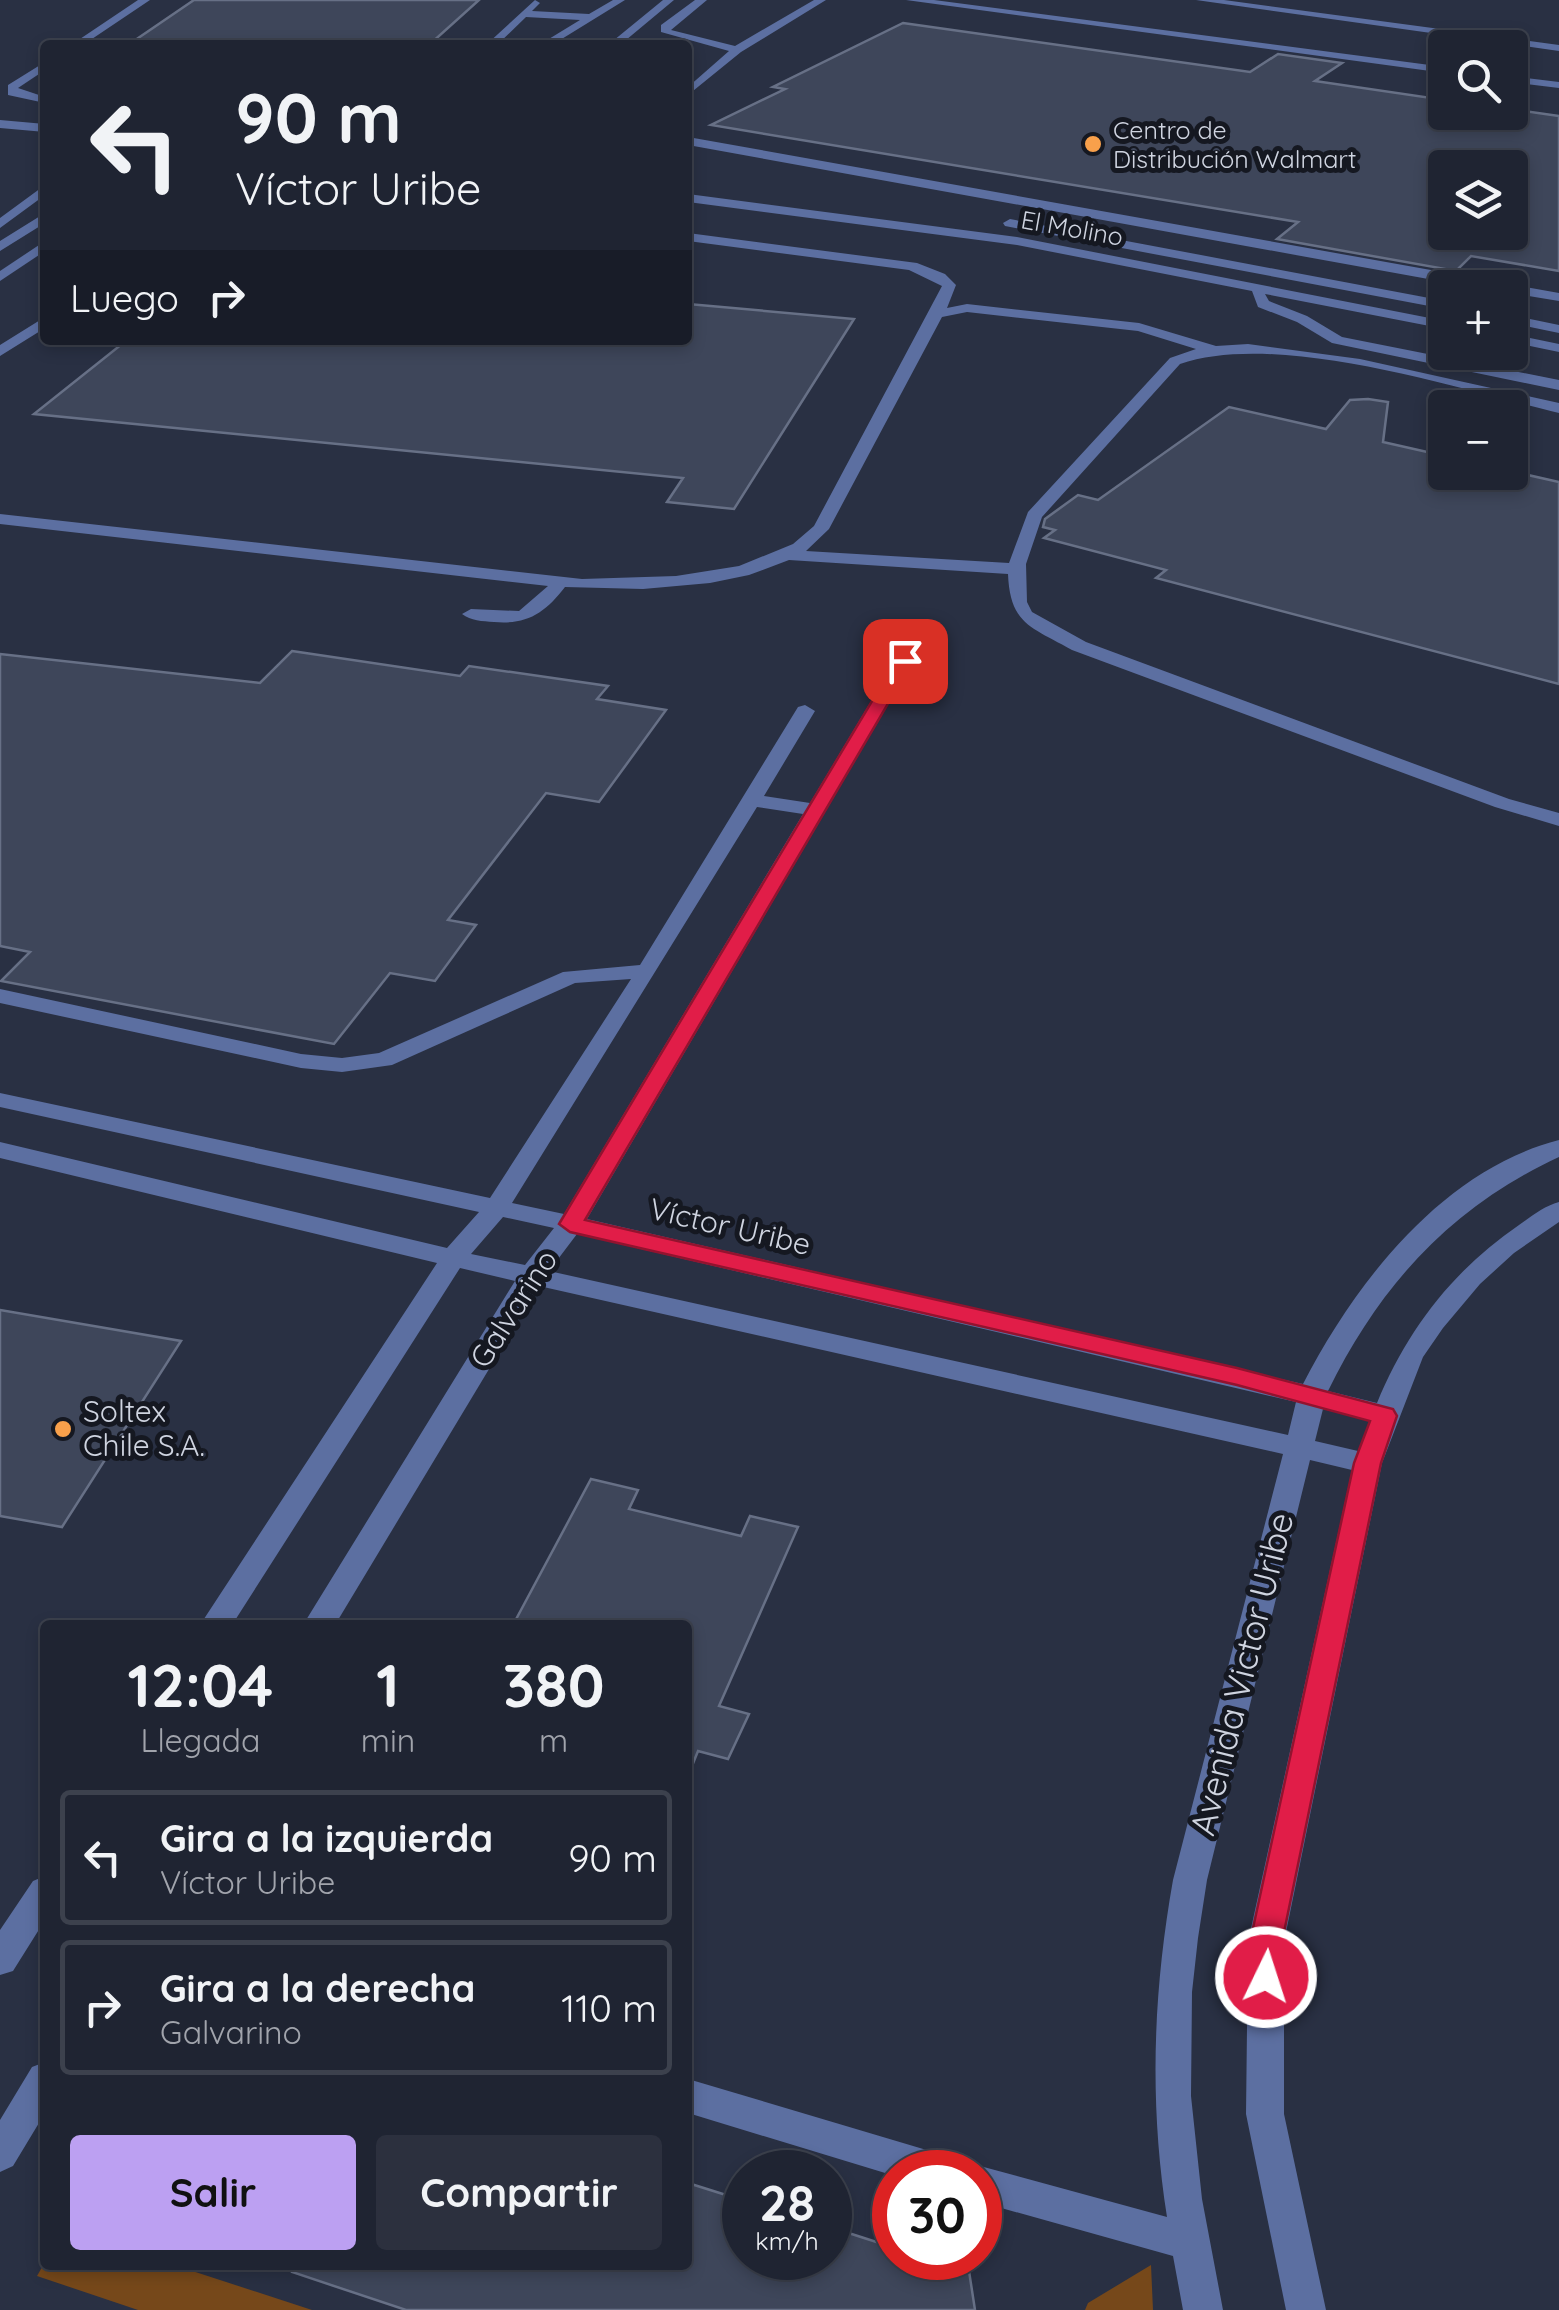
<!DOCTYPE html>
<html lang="es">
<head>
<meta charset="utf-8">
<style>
  :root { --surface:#1f2432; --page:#2c303e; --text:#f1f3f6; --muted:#a1a4ac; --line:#3c414d; --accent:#bca0f2 }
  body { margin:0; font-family:Quicksand,sans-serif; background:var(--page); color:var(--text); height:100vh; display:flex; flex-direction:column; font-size:38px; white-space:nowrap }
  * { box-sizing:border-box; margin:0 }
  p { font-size:32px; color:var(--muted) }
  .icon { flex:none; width:55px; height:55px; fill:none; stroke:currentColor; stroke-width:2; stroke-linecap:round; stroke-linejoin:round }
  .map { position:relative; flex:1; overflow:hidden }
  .panel { position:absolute; left:40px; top:1620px; width:652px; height:650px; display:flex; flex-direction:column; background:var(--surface); border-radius:10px; box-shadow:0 5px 15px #0003,0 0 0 2px var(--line) }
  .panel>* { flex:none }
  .banner { position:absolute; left:40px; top:40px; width:652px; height:305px; border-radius:10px; box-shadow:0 5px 15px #0003,0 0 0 2px var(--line); background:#1f2432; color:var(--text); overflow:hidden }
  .tools { position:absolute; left:1428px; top:30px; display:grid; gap:20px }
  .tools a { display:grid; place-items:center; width:100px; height:100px; border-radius:10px; background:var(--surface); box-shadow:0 5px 15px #0003,0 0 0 2px var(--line); font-size:50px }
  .speed { position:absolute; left:722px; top:2150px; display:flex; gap:20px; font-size:50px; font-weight:700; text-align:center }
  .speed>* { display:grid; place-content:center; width:130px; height:130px; border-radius:50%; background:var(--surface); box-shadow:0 5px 15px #0003,0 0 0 2px var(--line); line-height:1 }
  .speed small { font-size:25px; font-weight:400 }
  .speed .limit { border:15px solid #d22; background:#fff; color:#111 }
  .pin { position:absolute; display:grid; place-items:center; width:85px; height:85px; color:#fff; margin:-42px; border-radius:20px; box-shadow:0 5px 15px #0006 }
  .me { position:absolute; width:110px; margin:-55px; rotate:4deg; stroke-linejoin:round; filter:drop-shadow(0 0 8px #0008) }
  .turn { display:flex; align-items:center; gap:35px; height:210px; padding:0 30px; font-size:45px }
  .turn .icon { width:130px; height:130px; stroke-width:2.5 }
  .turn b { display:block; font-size:70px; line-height:85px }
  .then { display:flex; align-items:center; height:95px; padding:0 30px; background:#0003; gap:20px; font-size:38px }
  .eta { display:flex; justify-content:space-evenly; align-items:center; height:170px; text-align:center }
  .eta b { font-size:60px; font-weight:700; line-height:70px }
  .action { display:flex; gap:20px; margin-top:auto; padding:20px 30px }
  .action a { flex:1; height:115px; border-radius:10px; background:var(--accent); color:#111; font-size:40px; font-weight:700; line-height:115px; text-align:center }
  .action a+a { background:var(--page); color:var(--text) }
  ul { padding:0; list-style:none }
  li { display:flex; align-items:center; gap:30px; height:135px; margin:0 20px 15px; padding:0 10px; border:5px solid var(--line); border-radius:10px }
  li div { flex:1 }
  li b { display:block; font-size:38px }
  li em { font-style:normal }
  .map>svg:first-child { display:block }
</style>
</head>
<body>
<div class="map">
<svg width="1559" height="2310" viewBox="0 0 1559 2310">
  <rect width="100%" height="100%" fill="#293043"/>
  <path fill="#76481a" d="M 45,2262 L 174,2265 L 312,2310 L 138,2310 L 37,2276 Z
    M 1151,2265 L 1153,2310 L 1085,2310 L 1088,2303 Z"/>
  <path fill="#3e465a" stroke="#677086" stroke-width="2.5" fill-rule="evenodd" d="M 194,0 L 479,0 L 429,45 L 128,45 Z
    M 903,23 L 1250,72 L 1278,54 L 1342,63 L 1315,81 L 1445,100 L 1445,112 L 1510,112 L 1510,109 L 1559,116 L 1559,271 L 1471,256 L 1456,271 L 1277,239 L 1298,222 L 711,125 L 785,89 L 773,87 ZM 1445,168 L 1510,168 L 1510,232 L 1445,232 Z
    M 688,304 L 854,319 L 734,509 L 667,502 L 683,478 L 34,414 L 127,340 L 688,340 Z
    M 1368,399 L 1388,402 L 1383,442 L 1445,456 L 1445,472 L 1510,471 L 1559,482 L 1559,684 L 1156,578 L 1166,570 L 1044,538 L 1055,530 L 1043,527 L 1045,519 L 1078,495 L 1098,500 L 1229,407 L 1326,429 L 1350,400 Z
    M 292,651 L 460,676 L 469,666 L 608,686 L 597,699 L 666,710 L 599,802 L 546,793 L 448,920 L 476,925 L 435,981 L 390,973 L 334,1044 L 1,981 L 30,952 L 0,946 L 0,654 L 260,683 Z
    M 0,1310 L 181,1341 L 62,1527 L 0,1516 Z
    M 591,1479 L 638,1490 L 629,1509 L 741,1536 L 750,1516 L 798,1527 L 719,1706 L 749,1714 L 728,1759 L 698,1751 L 688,1776 L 688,1625 L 513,1625 Z
    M 688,2183 L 745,2201 L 745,2258 L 830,2258 L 830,2227 L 895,2248 L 895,2258 L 927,2258 L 969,2271 L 975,2310 L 406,2310 L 292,2272 L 293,2265 L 688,2265 Z"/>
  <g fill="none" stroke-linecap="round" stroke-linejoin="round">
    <path fill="#5c6fa1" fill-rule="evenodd" d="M 138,0 L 150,0 L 83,45 L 71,45 Z
      M 535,0 L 540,3 L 532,11 L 589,14 L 613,0 L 625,0 L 552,45 L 539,45 L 580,20 L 526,17 L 497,45 L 486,45 Z
      M 663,0 L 674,0 L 620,45 L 608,45 Z
      M 695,0 L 707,0 L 671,30 L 735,46 L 814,0 L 826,0 L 741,52 L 688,95 L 688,87 L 729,51 L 661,32 L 661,25 Z
      M 906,0 L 934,0 L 1445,67 L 1445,73 Z
      M 1196,0 L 1224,0 L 1559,45 L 1559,51 Z
      M 45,62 L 45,70 L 18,88 L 45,97 L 45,103 L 8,95 L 8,85 Z
      M 1510,76 L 1559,82 L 1559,88 L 1510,82 Z
      M 0,120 L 45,124 L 45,132 L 0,128 Z
      M 688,137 L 1559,293 L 1559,301 L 1510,293 L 1510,288 L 1478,288 L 688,145 Z
      M 45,185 L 45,195 L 0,228 L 0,218 Z
      M 688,194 L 1017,237 L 1445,321 L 1445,329 L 1265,294 L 1269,301 L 1307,316 L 1342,337 L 1559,380 L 1559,390 L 1332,343 L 1297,322 L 1258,307 L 1252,291 L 1017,245 L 688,202 Z
      M 45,213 L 45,223 L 0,251 L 0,241 Z
      M 1010,219 L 1445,301 L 1445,309 L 1005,226 L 1003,223 Z
      M 688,233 L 917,263 L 945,274 L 956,285 L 947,308 L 967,304 L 1139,323 L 1216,346 L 1248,344 L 1360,359 L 1559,403 L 1559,413 C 1458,389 1278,330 1180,364 L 1042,517 L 1026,564 L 1027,602 L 1032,612 L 1086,642 L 1509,799 L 1559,813 L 1559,826 L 1495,807 L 1072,650 C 1032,627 1010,625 1008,574 L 789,560 L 749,575 L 710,583 L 643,589 L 565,587 C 545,613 527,625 494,622 C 482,621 471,621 462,614 L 471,609 L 519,611 L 548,586 L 0,524 L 0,514 L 582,579 L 676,576 L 739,566 L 793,544 L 814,526 L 942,286 L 909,270 L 688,241 ZM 967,312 L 1138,331 L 1196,349 L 1170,358 L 1028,512 L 1009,563 L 806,551 L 829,529 L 942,317 Z
      M 45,241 L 45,251 L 0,281 L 0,271 Z
      M 1510,315 L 1559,325 L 1559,333 L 1510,323 Z
      M 45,317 L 45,328 L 0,356 L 0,345 Z
      M 1510,334 L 1559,344 L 1559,352 L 1510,342 Z
      M 922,626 L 931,631 L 587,1219 L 1303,1384 C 1355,1283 1442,1170 1559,1140 L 1559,1157 C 1451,1207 1380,1285 1328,1391 L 1377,1403 C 1407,1330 1453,1270 1519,1225 C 1532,1216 1544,1206 1559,1202 L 1559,1222 L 1514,1253 L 1480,1284 L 1443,1328 L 1423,1357 L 1382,1463 L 1284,1942 L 1284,2114 L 1326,2310 L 1286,2310 L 1246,2114 L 1248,1942 L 1352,1470 L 1310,1460 L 1207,1880 L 1198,1938 L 1192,1992 L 1191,2096 L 1202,2199 L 1223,2310 L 1183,2310 L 1173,2256 L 980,2202 L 980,2172 L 966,2172 L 980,2166 L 1167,2217 C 1149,2103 1153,1993 1173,1880 L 1283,1454 L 539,1286 L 335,1625 L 303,1625 L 515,1281 L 460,1268 L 232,1625 L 200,1625 L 437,1263 L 0,1158 L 0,1142 L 447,1248 L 479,1212 L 0,1107 L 0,1093 L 490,1198 L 631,979 L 575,983 L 392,1065 L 342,1072 L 301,1068 L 0,1003 L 0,989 L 301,1054 L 342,1058 L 379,1053 L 563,972 L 640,965 L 798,707 L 805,705 L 815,711 L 764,796 L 810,803 L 913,631 ZM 757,807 L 803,814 L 564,1214 L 512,1203 ZM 503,1217 L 554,1228 L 525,1265 L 471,1254 ZM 577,1234 L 1296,1402 L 1288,1435 L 549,1271 ZM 1323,1409 L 1370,1421 L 1358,1451 L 1315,1441 Z
      M 45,1876 L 45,1920 L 13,1971 L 0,1975 L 0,1930 L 33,1881 Z
      M 45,2062 L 45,2113 L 13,2166 L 0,2172 L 0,2120 L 32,2067 Z
      M 688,2079 L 940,2154 L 953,2159 L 959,2172 L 895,2172 L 895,2176 L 688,2113 Z"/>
  </g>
  <path fill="#e11d48" stroke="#92132f" stroke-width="2.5" d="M 905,656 L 913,661 L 585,1220 L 1237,1368 L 1393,1409 L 1397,1416 L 1381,1463 L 1282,1942 L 1282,1977 L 1277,1987 L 1266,1991 L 1254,1987 L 1250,1977 L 1250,1942 L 1354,1463 L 1370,1421 L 1237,1385 L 570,1232 L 559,1224 L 896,661 Z"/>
  <g fill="#f8a04b" stroke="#151821" stroke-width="4">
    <circle cx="1093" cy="144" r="10"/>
    <circle cx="63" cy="1429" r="10"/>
  </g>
  <g text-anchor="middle" stroke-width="10" stroke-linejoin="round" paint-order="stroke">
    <g font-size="25" fill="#cfd4e0" stroke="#151821" text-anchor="start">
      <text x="1113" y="139">Centro de<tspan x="1113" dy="29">Distribución Walmart</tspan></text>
    </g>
    <g font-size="25" fill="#cfd4e0" stroke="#151821">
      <text transform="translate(1072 228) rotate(10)" y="9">El Molino</text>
    </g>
    <g font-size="30" fill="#cfd4e0" stroke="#151821">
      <text transform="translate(730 1227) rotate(13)" y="10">Víctor Uribe</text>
      <text transform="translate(514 1309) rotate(-57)" y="10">Galvarino</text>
    </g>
    <g font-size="30" fill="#cfd4e0" stroke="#151821" text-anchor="start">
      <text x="83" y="1422">Soltex<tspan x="83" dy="34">Chile S.A.</tspan></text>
    </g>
    <g font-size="35" fill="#cfd4e0" stroke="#151821">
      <text transform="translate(1242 1674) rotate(-76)" y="12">Avenida Victor Uribe</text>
    </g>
  </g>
</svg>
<div class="tools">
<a><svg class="icon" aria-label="search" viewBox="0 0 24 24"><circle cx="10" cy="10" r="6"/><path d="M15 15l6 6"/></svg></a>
<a><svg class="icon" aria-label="layers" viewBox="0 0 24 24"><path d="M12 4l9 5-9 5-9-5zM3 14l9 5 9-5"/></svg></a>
<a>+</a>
<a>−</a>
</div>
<div class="speed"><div>28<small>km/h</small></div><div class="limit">30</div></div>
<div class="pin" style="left:905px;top:661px;background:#d93025"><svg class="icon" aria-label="arrive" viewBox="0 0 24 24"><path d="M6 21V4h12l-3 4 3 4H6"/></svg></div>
<svg class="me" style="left:1266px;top:1977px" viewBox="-20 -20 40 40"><circle r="17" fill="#e11d48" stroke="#fff" stroke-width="3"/><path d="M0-11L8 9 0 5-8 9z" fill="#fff"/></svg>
<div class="banner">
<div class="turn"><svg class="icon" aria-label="left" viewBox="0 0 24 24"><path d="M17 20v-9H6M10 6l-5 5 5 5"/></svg><div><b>90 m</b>Víctor Uribe</div></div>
<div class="then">Luego<svg class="icon" aria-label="right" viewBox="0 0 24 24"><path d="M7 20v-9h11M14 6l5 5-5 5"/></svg></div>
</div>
<section class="panel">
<div class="eta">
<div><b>12:04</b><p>Llegada</p></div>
<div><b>1</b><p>min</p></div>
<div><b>380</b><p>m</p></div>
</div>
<ul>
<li><svg class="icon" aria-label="left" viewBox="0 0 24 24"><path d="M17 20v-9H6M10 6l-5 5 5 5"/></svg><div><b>Gira a la izquierda</b><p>Víctor Uribe</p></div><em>90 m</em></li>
<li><svg class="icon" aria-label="right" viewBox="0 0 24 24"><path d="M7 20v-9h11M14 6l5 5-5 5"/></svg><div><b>Gira a la derecha</b><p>Galvarino</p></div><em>110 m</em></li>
</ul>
<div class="action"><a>Salir</a><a>Compartir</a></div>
</section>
</div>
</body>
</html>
